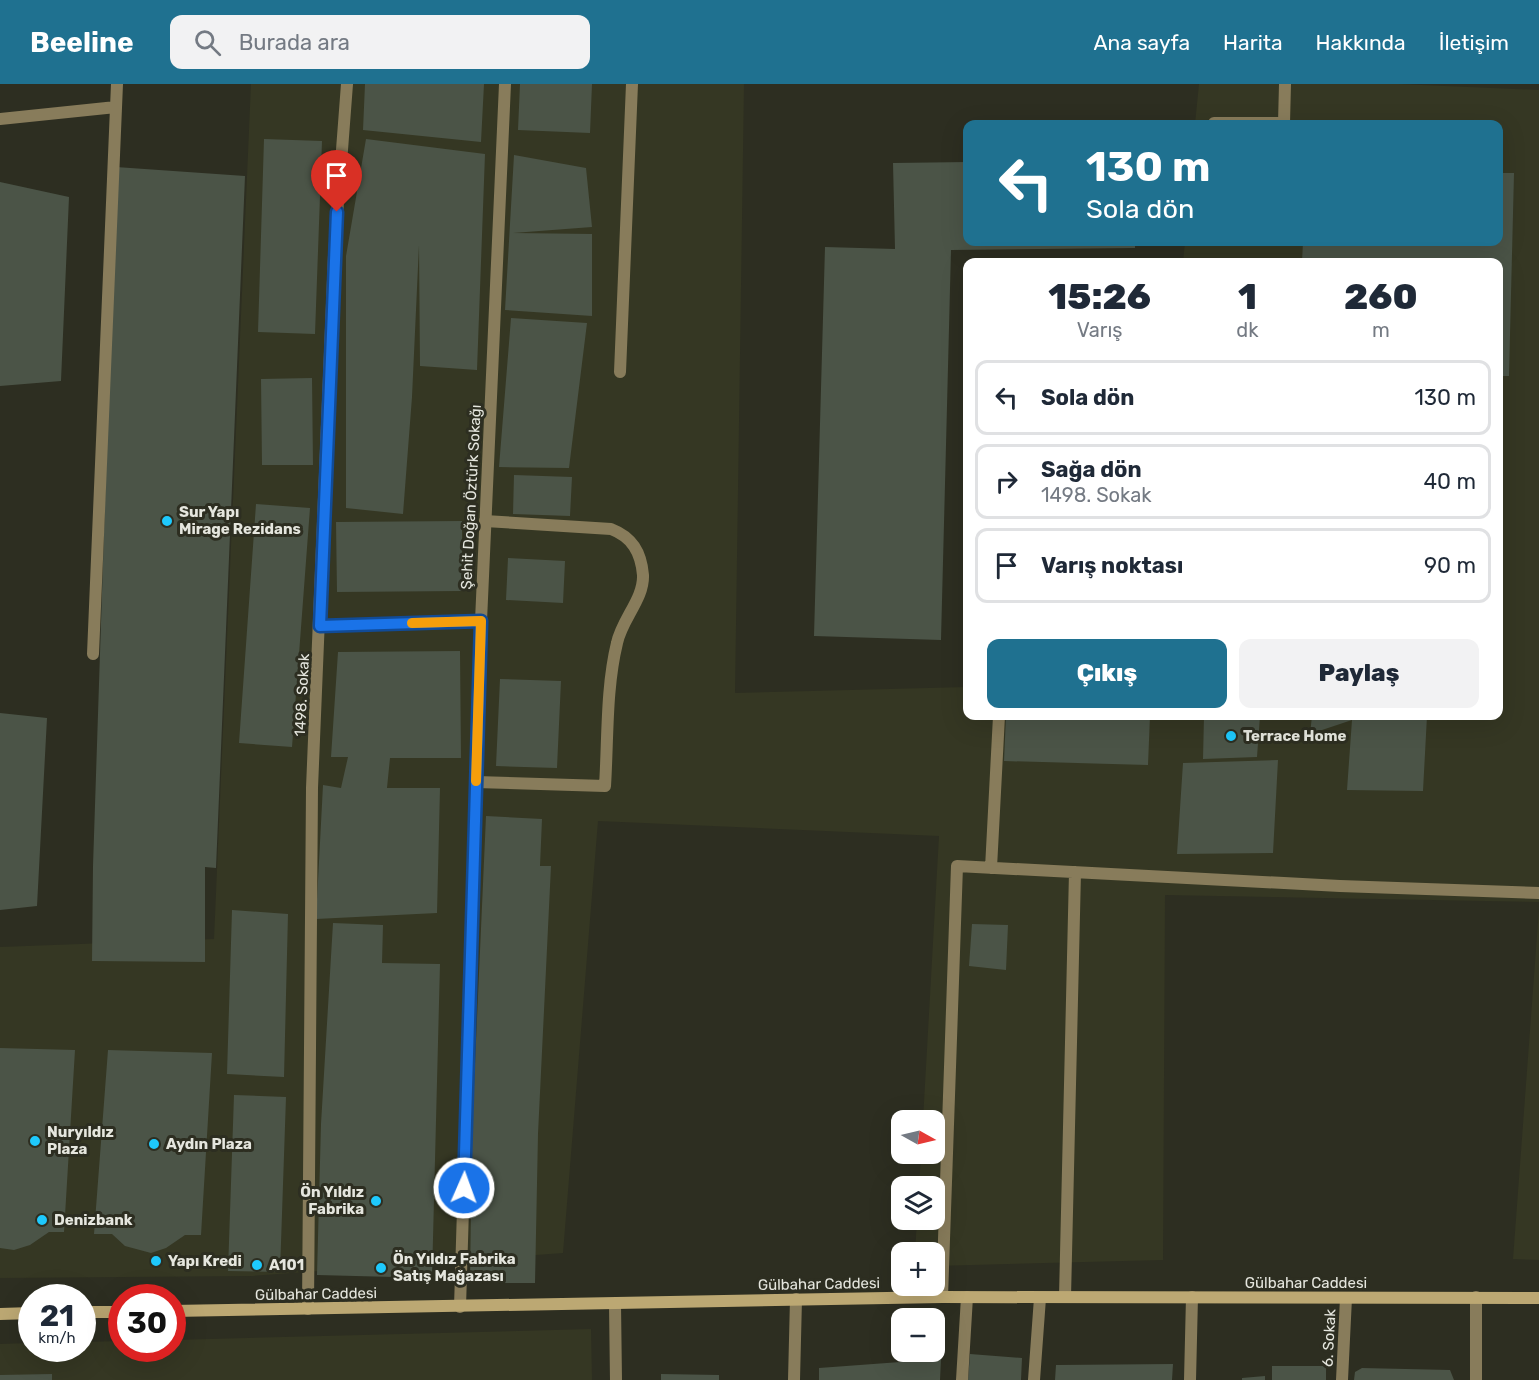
<!DOCTYPE html>
<html lang="tr">
<head>
<meta charset="utf-8">
<style>
  :root { --surface:#fff; --page:#f2f2f3; --text:#1f2937; --muted:#747a83; --line:#e0e1e3; --accent:#1f7190 }
  body { margin:0; font-family:Rubik,sans-serif; background:var(--page); color:var(--text); height:100vh; display:flex; flex-direction:column; font-size:22px; white-space:nowrap }
  * { box-sizing:border-box; margin:0 }
  p { font-size:20px; color:var(--muted) }
  .icon { flex:none; width:33px; height:33px; fill:none; stroke:currentColor; stroke-width:2; stroke-linecap:round; stroke-linejoin:round }
  .map { position:relative; flex:1; overflow:hidden }
  .drawer { position:absolute; left:963px; top:174px; width:540px; height:462px; display:flex; flex-direction:column; background:var(--surface); border-radius:12px; box-shadow:0 6px 24px #0002 }
  .drawer>* { flex:none }
  .top-card { position:absolute; left:963px; top:36px; width:540px; height:126px; border-radius:12px; box-shadow:0 6px 24px #0002; background:#1f7190; color:#fff; overflow:hidden }
  .needle { width:39px; rotate:98deg }
  .controls { position:absolute; left:891px; top:1026px; display:grid; gap:12px }
  .controls a { display:grid; place-items:center; width:54px; height:54px; border-radius:12px; background:var(--surface); box-shadow:0 6px 24px #0002; font-size:30px }
  .speed { position:absolute; left:18px; top:1200px; display:flex; gap:12px; font-size:30px; font-weight:700; text-align:center }
  .speed>* { display:grid; place-content:center; width:78px; height:78px; border-radius:50%; background:var(--surface); box-shadow:0 6px 24px #0002; line-height:1 }
  .speed small { font-size:15px; font-weight:400 }
  .speed .limit { border:9px solid #d22; background:#fff; color:#111 }
  .pin { position:absolute; display:grid; place-items:center; width:51px; height:51px; color:#fff; margin:-62px -26px; border-radius:50% 50% 50% 0; rotate:-45deg; box-shadow:0 0 6px #0007 }
  .pin .icon { rotate:45deg }
  .me { position:absolute; width:66px; margin:-33px; rotate:2deg; stroke-linejoin:round; filter:drop-shadow(0 0 4px #0008) }
  .turn { display:flex; align-items:center; gap:21px; height:126px; padding:0 24px; font-size:27px }
  .turn .icon { width:78px; height:78px; stroke-width:2.5 }
  .turn b { display:block; font-size:42px; line-height:51px }
  .eta { display:flex; justify-content:space-evenly; align-items:center; height:102px; text-align:center }
  .eta b { font-size:36px; font-weight:800; line-height:42px }
  .primary-button { display:flex; gap:12px; margin-top:auto; padding:12px 24px }
  .primary-button a { flex:1; height:69px; border-radius:12px; background:var(--accent); color:#fff; font-size:24px; font-weight:800; line-height:69px; text-align:center }
  .primary-button a+a { background:var(--page); color:var(--text) }
  ul { padding:0; list-style:none }
  li { display:flex; align-items:center; gap:18px; height:75px; margin:0 12px 9px; padding:0 12px; border:3px solid var(--line); border-radius:12px }
  li div { flex:1 }
  li b { display:block; font-size:22px }
  li em { font-style:normal }
  header { display:flex; align-items:center; gap:36px; box-sizing:border-box; height:84px; padding:0 30px; background:var(--accent); color:#fff }
  header strong { font-size:28px }
  nav { display:flex; gap:33px; margin-inline-start:auto; font-size:21px }
  .search { width:420px; height:54px; background:var(--page); display:flex; align-items:center; gap:15px; box-sizing:border-box; padding:0 21px; border-radius:12px; color:var(--muted); font-size:22px }
  .map>svg:first-child { display:block }
</style>
</head>
<body>
<header>
<strong>Beeline</strong>
<div class="search"><svg class="icon" aria-label="search" viewBox="0 0 24 24"><circle cx="10" cy="10" r="6"/><path d="M15 15l6 6"/></svg>Burada ara</div>
<nav><a>Ana sayfa</a><a>Harita</a><a>Hakkında</a><a>İletişim</a></nav>
</header>
<div class="map">
<svg width="1539" height="1296" viewBox="0 0 1539 1296">
  <rect width="100%" height="100%" fill="#2d2e21"/>
  <path fill="#353723" d="M 251,0 L 744,0 L 735,609 L 967,603 L 968,632 L 1498,632 L 1498,178 L 1183,178 L 1185,158 L 1498,158 L 1498,40 L 1195,40 L 1199,0 L 1399,0 L 1539,6 L 1539,818 L 1165,811 L 1163,1176 L 935,1182 L 934,1168 L 915,1168 L 917,1136 L 934,1136 L 934,1102 L 919,1102 L 921,1070 L 934,1070 L 934,1036 L 923,1036 L 939,752 L 598,737 L 563,1169 L 252,1192 L 0,1194 L 0,863 L 214,855 Z
    M 1539,825 L 1539,1176 L 1513,1175 Z
    M 591,1245 L 592,1296 L 0,1296 L 0,1260 L 31,1259 L 32,1264 L 82,1264 L 83,1258 L 121,1257 L 122,1264 L 172,1264 L 173,1256 Z"/>
  <path fill="#4b5447" d="M 365,0 L 484,0 L 481,58 L 363,46 Z
    M 520,0 L 592,0 L 590,49 L 518,46 Z
    M 264,55 L 322,57 L 315,250 L 258,248 Z
    M 366,55 L 485,70 L 477,286 L 420,282 L 419,161 L 412,313 L 403,430 L 346,424 L 346,172 Z
    M 514,71 L 586,84 L 592,143 L 513,149 L 592,150 L 592,232 L 505,226 Z
    M 968,78 L 968,158 L 1135,158 L 1135,164 L 951,166 L 941,556 L 814,552 L 825,163 L 895,165 L 893,79 Z
    M 116,83 L 245,92 L 216,784 L 205,783 L 205,878 L 92,877 L 93,782 Z
    M 1498,89 L 1514,89 L 1509,292 L 1498,292 L 1498,178 L 1302,178 L 1303,158 L 1498,158 Z
    M 0,98 L 69,113 L 61,297 L 0,302 Z
    M 511,234 L 587,239 L 569,384 L 499,383 Z
    M 312,294 L 313,381 L 262,381 L 261,295 Z
    M 514,391 L 572,393 L 570,432 L 513,430 Z
    M 256,420 L 310,424 L 292,663 L 239,659 Z
    M 462,437 L 462,507 L 337,508 L 336,438 Z
    M 508,474 L 565,477 L 563,519 L 506,516 Z
    M 460,567 L 461,674 L 390,674 L 387,704 L 440,704 L 437,829 L 316,835 L 323,701 L 341,704 L 348,673 L 331,673 L 338,568 Z
    M 500,595 L 561,597 L 557,684 L 496,682 Z
    M 0,629 L 47,634 L 37,822 L 0,826 Z
    M 1006,632 L 1150,632 L 1148,681 L 1004,677 Z
    M 1204,632 L 1260,632 L 1257,673 L 1203,675 Z
    M 1312,632 L 1427,632 L 1423,707 L 1347,706 L 1352,636 L 1310,650 Z
    M 1278,676 L 1273,769 L 1177,770 L 1183,679 Z
    M 486,732 L 542,735 L 540,782 L 551,782 L 538,1050 L 535,1199 L 470,1199 L 472,1047 Z
    M 232,826 L 288,830 L 284,993 L 227,990 Z
    M 333,839 L 383,841 L 382,879 L 440,880 L 432,1194 L 317,1191 L 321,1040 Z
    M 972,840 L 1008,841 L 1006,886 L 969,882 Z
    M 0,964 L 75,966 L 64,1148 L 49,1148 L 30,1161 L 14,1166 L 0,1164 Z
    M 108,966 L 212,969 L 201,1151 L 185,1151 L 166,1164 L 151,1169 L 125,1162 L 112,1150 L 94,1150 Z
    M 234,1011 L 286,1013 L 280,1188 L 228,1187 Z
    M 970,1270 L 1022,1274 L 1021,1296 L 968,1296 Z
    M 941,1275 L 940,1296 L 819,1296 L 819,1284 Z
    M 1173,1280 L 1172,1296 L 1055,1296 L 1056,1281 Z
    M 1272,1282 L 1326,1282 L 1326,1296 L 1272,1296 Z
    M 1362,1284 L 1450,1286 L 1454,1296 L 1354,1296 L 1355,1288 Z
    M 52,1290 L 52,1296 L 0,1296 L 0,1291 Z
    M 661,1290 L 719,1291 L 719,1296 L 661,1296 Z
    M 1265,1292 L 1265,1296 L 1242,1296 L 1242,1294 Z"/>
  <g fill="none" stroke-linecap="round" stroke-linejoin="round">
    <path stroke="#887c5b" stroke-width="12" d="M 0,35 L 116,23
      M 1214,39 L 1284,39 L 1285,0
      M 620,288 L 632,0
      M 93,570 L 117,0
      M 476,698 L 605,702 C 608,655 606,604 617,559 C 622,535 644,515 643,491 C 641,468 632,453 611,445 L 485,437
      M 991,784 L 999,632
      M 942,1213 L 957,782 L 1340,802 L 1539,809
      M 1065,1213 L 1075,788"/>
    <path stroke="#887c5b" stroke-width="12" d="M 320,542 L 481,537
      M 1476,1213 L 1476,1296
      M 615,1220 L 616,1296
      M 460,1223 L 481,537 L 505,0
      M 308,1225 L 312,704 L 334,171 L 347,0
      M 794,1296 L 796,1215
      M 962,1296 L 967,1213
      M 1034,1296 L 1040,1214
      M 1190,1296 L 1192,1213
      M 1342,1296 L 1346,1214"/>
    <path stroke="#bca873" stroke-width="12" d="M 172,1227 L 942,1213 L 1539,1214
      M 82,1228 L 122,1228
      M 0,1230 L 32,1229"/>
  </g>
  <g fill="none" stroke-linecap="round" stroke-linejoin="round">
    <defs>
      <path id="route" d="M 337,128 L 320,542 L 481,537 L 464,1104"/>
    </defs>
    <use href="#route" stroke="#114b97" stroke-width="15"/>
    <use href="#route" stroke="#1a73e8" stroke-width="10"/>
    <path stroke="#f59e0b" stroke-width="10" d="M 412,539 L 481,537 L 476,697"/>
  </g>
  <g fill="#1ec9fd" stroke="#2d2e21" stroke-width="2">
    <circle cx="167" cy="437" r="6"/>
    <circle cx="1231" cy="652" r="6"/>
    <circle cx="35" cy="1057" r="6"/>
    <circle cx="154" cy="1060" r="6"/>
    <circle cx="376" cy="1117" r="6"/>
    <circle cx="42" cy="1136" r="6"/>
    <circle cx="156" cy="1177" r="6"/>
    <circle cx="257" cy="1181" r="6"/>
    <circle cx="381" cy="1184" r="6"/>
  </g>
  <g text-anchor="middle" stroke-width="6" stroke-linejoin="round" paint-order="stroke">
    <g font-size="15" fill="#e5e6de" stroke="#2d2e21">
      <text transform="translate(471 413) rotate(-87)" y="5">Şehit Doğan Öztürk Sokağı</text>
      <text transform="translate(302 611) rotate(-87)" y="5">1498. Sokak</text>
      <text x="1306" y="1204">Gülbahar Caddesi</text>
      <text transform="translate(819 1200) rotate(-1)" y="5">Gülbahar Caddesi</text>
      <text transform="translate(316 1210) rotate(-1)" y="5">Gülbahar Caddesi</text>
      <text transform="translate(1329 1254) rotate(-87)" y="5">6. Sokak</text>
    </g>
    <g font-size="15" font-weight="bold" fill="#e5e6de" stroke="#2d2e21" text-anchor="start">
      <text x="179" y="433">Sur Yapı<tspan x="179" dy="17">Mirage Rezidans</tspan></text>
      <text x="1243" y="657">Terrace Home</text>
      <text x="47" y="1053">Nuryıldız<tspan x="47" dy="17">Plaza</tspan></text>
      <text x="166" y="1065">Aydın Plaza</text>
      <text x="364" y="1113" text-anchor="end">Ön Yıldız<tspan x="364" dy="17">Fabrika</tspan></text>
      <text x="54" y="1141">Denizbank</text>
      <text x="393" y="1180">Ön Yıldız Fabrika<tspan x="393" dy="17">Satış Mağazası</tspan></text>
      <text x="168" y="1182">Yapı Kredi</text>
      <text x="269" y="1186">A101</text>
    </g>
  </g>
</svg>
<div class="controls">
<a><svg class="needle" viewBox="-14 -14 28 28"><path d="M0-13l5 13h-10z" fill="#e53935"/><path d="M0 13l5-13h-10z" fill="#747a83"/></svg></a>
<a><svg class="icon" aria-label="layers" viewBox="0 0 24 24"><path d="M12 4l9 5-9 5-9-5zM3 14l9 5 9-5"/></svg></a>
<a>+</a>
<a>−</a>
</div>
<div class="speed"><div>21<small>km/h</small></div><div class="limit">30</div></div>
<div class="pin" style="left:337px;top:128px;background:#d93025"><svg class="icon" aria-label="arrive" viewBox="0 0 24 24"><path d="M6 21V4h12l-3 4 3 4H6"/></svg></div>
<svg class="me" style="left:464px;top:1104px" viewBox="-20 -20 40 40"><circle r="17" fill="#1a73e8" stroke="#fff" stroke-width="3"/><path d="M0-11L8 9 0 5-8 9z" fill="#fff"/></svg>
<div class="top-card">
<div class="turn"><svg class="icon" aria-label="left" viewBox="0 0 24 24"><path d="M17 20v-9H6M10 6l-5 5 5 5"/></svg><div><b>130 m</b>Sola dön</div></div>
</div>
<section class="drawer">
<div class="eta">
<div><b>15:26</b><p>Varış</p></div>
<div><b>1</b><p>dk</p></div>
<div><b>260</b><p>m</p></div>
</div>
<ul>
<li><svg class="icon" aria-label="left" viewBox="0 0 24 24"><path d="M17 20v-9H6M10 6l-5 5 5 5"/></svg><div><b>Sola dön</b></div><em>130 m</em></li>
<li><svg class="icon" aria-label="right" viewBox="0 0 24 24"><path d="M7 20v-9h11M14 6l5 5-5 5"/></svg><div><b>Sağa dön</b><p>1498. Sokak</p></div><em>40 m</em></li>
<li><svg class="icon" aria-label="arrive" viewBox="0 0 24 24"><path d="M6 21V4h12l-3 4 3 4H6"/></svg><div><b>Varış noktası</b></div><em>90 m</em></li>
</ul>
<div class="primary-button"><a>Çıkış</a><a>Paylaş</a></div>
</section>
</div>
</body>
</html>
